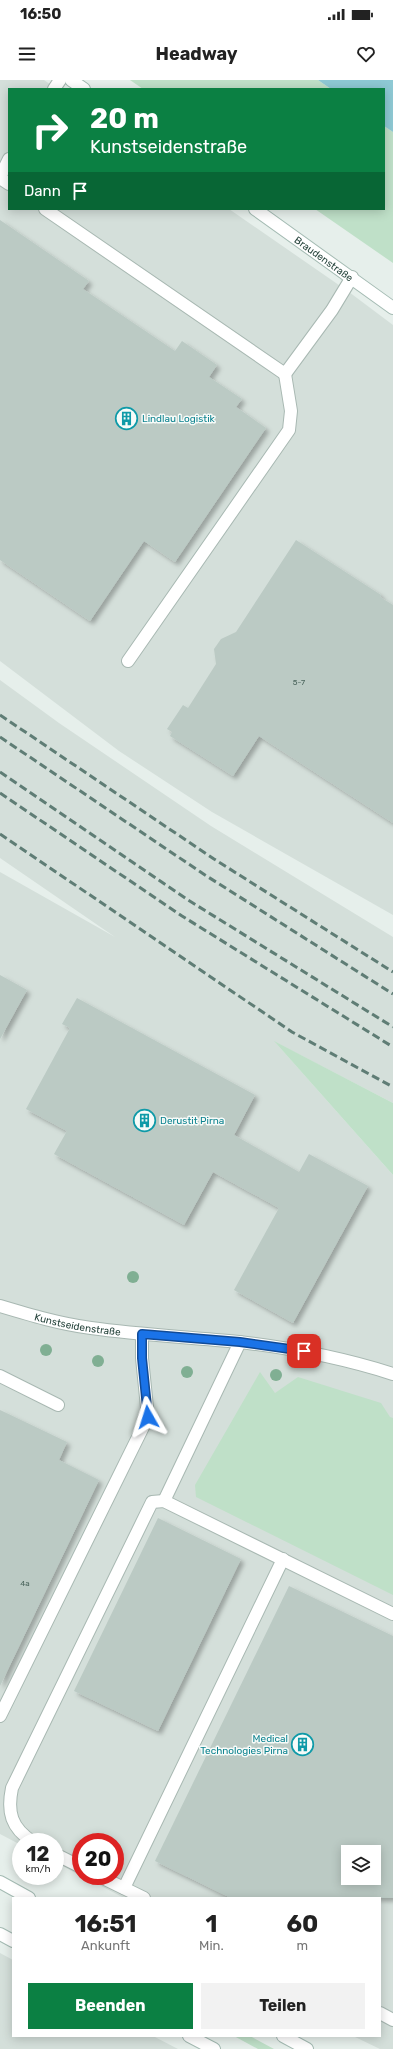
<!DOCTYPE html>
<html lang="de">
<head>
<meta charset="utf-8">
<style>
  :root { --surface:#fff; --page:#f2f2f2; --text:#222; --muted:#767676; --accent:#0b8043 }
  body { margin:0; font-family:Rubik,sans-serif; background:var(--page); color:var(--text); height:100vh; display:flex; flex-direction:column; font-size:15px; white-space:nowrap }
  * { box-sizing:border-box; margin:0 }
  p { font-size:13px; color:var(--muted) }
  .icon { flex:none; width:22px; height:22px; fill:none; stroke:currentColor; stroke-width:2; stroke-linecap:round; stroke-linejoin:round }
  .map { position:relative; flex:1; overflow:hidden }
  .sheet { position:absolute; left:12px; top:1817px; width:369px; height:140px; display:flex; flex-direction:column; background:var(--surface); border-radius:0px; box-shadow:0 2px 10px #0003 }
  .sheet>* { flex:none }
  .hud { position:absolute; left:8px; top:8px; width:377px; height:122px; border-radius:0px; box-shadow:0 2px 10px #0003; background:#0b8043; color:#fff; overflow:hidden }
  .fabs { position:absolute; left:341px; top:1765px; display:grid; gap:8px }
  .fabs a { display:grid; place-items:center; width:40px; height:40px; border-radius:0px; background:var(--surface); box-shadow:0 2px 10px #0003; font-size:20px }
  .speed { position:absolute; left:12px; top:1753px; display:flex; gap:8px; font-size:20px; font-weight:700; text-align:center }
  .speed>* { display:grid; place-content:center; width:52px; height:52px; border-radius:50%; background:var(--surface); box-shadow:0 2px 10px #0003; line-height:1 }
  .speed small { font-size:10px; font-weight:400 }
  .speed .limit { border:6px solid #d22; background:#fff; color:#111 }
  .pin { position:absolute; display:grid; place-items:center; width:34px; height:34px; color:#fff; margin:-17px; border-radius:8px; box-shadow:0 2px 6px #0006 }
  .me { position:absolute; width:44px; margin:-22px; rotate:354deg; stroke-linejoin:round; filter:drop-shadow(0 0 3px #0008) }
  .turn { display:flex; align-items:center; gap:14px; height:84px; padding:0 16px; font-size:18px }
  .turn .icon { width:52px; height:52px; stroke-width:2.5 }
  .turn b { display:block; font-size:28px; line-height:34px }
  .then { display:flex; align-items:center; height:38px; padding:0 16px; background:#0003; gap:8px; font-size:15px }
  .eta { display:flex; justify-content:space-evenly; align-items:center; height:68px; text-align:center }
  .eta b { font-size:24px; font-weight:700; line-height:28px }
  .action { display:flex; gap:8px; margin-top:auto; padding:8px 16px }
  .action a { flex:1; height:46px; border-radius:0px; background:var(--accent); color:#fff; font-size:16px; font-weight:700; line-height:46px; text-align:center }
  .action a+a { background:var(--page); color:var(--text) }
  .status { display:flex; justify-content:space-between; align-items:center; height:28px; padding:0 20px; background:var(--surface); direction:ltr }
  .status svg { height:11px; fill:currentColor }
  header { display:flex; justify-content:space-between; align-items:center; height:52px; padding:0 16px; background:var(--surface); font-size:18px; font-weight:700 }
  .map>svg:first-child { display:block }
</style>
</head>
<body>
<div class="status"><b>16:50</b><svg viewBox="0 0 49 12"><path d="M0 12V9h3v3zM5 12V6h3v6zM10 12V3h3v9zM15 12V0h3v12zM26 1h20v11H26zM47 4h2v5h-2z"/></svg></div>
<header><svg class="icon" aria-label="menu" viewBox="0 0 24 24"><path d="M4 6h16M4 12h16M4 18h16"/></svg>Headway<svg class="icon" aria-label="heart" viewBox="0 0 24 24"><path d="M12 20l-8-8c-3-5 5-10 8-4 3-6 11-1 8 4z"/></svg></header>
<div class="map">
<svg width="393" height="1969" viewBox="0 0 393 1969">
  <defs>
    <filter id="shadow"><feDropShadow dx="3.5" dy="3.5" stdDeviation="2" flood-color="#0004"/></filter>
  </defs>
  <rect width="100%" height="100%" fill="#e6efeb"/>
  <path fill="#d4dfda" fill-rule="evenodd" d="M 0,0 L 44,0 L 57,9 L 9,9 L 9,129 L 229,129 L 349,212 L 393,245 L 393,835 L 212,732 L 119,671 L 0,581 Z
    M 0,600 L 59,643 L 211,746 L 393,857 L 393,1023 L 275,962 L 393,1095 L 393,1969 L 380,1969 L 353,1956 L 380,1956 L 380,1818 L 124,1818 L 82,1796 L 115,1796 L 115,1762 L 81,1762 L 81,1796 L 55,1782 L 55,1762 L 21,1762 L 21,1765 L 0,1754 L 0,792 L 115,857 L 0,778 ZM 348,1772 L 374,1772 L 374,1798 L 348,1798 Z
    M 0,1873 L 13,1880 L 13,1956 L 153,1956 L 178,1969 L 0,1969 Z"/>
  <path fill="#bfe0c8" d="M 130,0 L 318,0 L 331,9 L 143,9 Z
    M 384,46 L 393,52 L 393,183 L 315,129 L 384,129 Z
    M 274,961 L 393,1023 L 393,1095 Z
    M 260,1292 L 275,1313 L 298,1297 L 381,1323 L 390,1337 L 393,1338 L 393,1515 L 196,1417 L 195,1405 Z
    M 234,1956 L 250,1956 L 274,1969 L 258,1969 Z"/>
  <path fill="#8ec9d4" d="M 318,0 L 393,0 L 393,52 L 384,46 L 384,9 L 331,9 Z"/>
  <path fill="#bbcac4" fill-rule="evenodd" filter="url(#shadow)" d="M 0,140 L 89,201 L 83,209 L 175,271 L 182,261 L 217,285 L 209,297 L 242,319 L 236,327 L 266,348 L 175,482 L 144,461 L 90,541 L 0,480 Z
    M 296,460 L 381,515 L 380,517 L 393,525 L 393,743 L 259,656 L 233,696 L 170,656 L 172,652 L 167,649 L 183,625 L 188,628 L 216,584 L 214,569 L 221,559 L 236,552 Z
    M 0,895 L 27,910 L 0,959 Z
    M 77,918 L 255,1015 L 234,1055 L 299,1092 L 309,1074 L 368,1106 L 293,1243 L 234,1210 L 279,1128 L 213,1092 L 184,1145 L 54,1074 L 67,1051 L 26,1029 L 70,948 L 62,944 Z
    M 0,1330 L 67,1362 L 59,1380 L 99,1400 L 0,1606 Z
    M 158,1438 L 241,1479 L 158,1651 L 74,1611 Z
    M 289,1506 L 393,1556 L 393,1818 L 231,1818 L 155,1781 ZM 348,1772 L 374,1772 L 374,1798 L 348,1798 Z"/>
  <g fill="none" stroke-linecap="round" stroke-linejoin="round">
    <defs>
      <g id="lane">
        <path d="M 54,9 L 60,0"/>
        <path d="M 0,97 L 9,79"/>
        <path d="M 0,98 L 9,104"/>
        <path d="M 45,129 L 285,294 L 332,230 L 352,197"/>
        <path d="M 128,581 L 289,350 L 291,331 L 285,294"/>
        <path id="s1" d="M 0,1226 C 30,1235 60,1244 91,1248 C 140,1255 190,1257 239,1262 C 292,1268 343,1278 393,1294"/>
        <path d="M 0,1296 L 58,1325"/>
        <path d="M 164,1421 L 240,1262"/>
        <path d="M 0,1636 L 148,1337 L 142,1278 L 142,1254"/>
        <path d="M 33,1762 C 11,1748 7,1732 12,1708 L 152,1422 L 164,1421 L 393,1534"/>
        <path d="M 55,1774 L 81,1787"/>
        <path d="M 99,1796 L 144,1818"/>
        <path d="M 124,1808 L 283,1479"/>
        <path d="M 380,1933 L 393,1940"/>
      </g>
      <g id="secondary">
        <path d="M 71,0 L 84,9"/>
        <path id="s2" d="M 255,129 L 393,228"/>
        <path d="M 0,1802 L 29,1818"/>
        <path d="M 0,1854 L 13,1861"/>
        <path d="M 189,1956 L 214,1969"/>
        <path d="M 283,1956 L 307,1969"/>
      </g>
    </defs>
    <use href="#lane" stroke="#a8b8b2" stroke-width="14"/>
    <use href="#secondary" stroke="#a4bbb3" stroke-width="14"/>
    <use href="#lane" stroke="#fff" stroke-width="12"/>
    <use href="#secondary" stroke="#fff" stroke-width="12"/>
    <path stroke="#5f7d75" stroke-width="3" stroke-dasharray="8 4" stroke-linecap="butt" d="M 0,635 L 214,779 L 393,892
      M 0,657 L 205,795 L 393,914
      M 0,692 L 188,820 L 393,947
      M 0,713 L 182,836 L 393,967
      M 0,754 L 292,952 L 393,1007"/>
  </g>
  <g fill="#80af93">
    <circle cx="133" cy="1197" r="6"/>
    <circle cx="46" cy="1270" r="6"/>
    <circle cx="98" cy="1281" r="6"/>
    <circle cx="187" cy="1292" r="6"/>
    <circle cx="276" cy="1295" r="6"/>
  </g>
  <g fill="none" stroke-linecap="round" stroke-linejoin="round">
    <defs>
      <path id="route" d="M 148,1337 L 142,1278 L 142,1254 L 240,1262 L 304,1271"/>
    </defs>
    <use href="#route" stroke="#114b97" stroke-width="10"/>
    <use href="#route" stroke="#1a73e8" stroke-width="7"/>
  </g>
  <defs>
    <symbol id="building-ring" viewBox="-11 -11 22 22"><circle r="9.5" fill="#f7fbf9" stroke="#0f9aa8" stroke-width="1.5"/><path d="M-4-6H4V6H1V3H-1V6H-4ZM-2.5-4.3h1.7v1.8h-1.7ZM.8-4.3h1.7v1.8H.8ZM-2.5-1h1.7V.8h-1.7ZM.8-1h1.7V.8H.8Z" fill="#0f9aa8"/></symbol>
  </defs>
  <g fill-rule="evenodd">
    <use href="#building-ring" x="114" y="326" width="25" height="25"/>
    <use href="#building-ring" x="132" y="1028" width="25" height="25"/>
    <use href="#building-ring" x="290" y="1652" width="25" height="25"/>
  </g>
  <g text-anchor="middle" stroke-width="3" stroke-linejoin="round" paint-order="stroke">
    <g font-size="8" fill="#4a645c">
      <text x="299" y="605">5-7</text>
      <text x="25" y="1506">4a</text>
    </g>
    <g font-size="10" fill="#24423a" stroke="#f7fbf9">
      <text dy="4" stroke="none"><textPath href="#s2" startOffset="85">Braudenstraße</textPath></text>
      <text dy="4" stroke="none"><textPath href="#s1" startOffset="80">Kunstseidenstraße</textPath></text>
    </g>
    <g font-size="10" fill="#0d838f" stroke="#f7fbf9" text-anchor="start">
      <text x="142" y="342">Lindlau Logistik</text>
      <text x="160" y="1044">Derustit Pirna</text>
      <text x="288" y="1662" text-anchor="end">Medical<tspan x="288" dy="12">Technologies Pirna</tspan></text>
    </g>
  </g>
</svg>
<div class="fabs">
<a><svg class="icon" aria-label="layers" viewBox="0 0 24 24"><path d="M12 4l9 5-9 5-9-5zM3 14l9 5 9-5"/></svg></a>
</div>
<div class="speed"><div>12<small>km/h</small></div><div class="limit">20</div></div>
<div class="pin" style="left:304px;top:1271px;background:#d93025"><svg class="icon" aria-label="arrive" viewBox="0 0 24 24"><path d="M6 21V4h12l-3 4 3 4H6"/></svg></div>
<svg class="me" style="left:148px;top:1337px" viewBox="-20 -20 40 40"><path d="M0-17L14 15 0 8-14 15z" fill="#1a73e8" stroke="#fff" stroke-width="4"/></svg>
<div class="hud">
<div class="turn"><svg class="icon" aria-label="right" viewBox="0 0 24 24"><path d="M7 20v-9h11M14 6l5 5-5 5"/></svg><div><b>20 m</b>Kunstseidenstraße</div></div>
<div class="then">Dann<svg class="icon" aria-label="arrive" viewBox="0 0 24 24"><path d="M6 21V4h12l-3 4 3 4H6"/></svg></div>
</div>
<section class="sheet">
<div class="eta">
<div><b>16:51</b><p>Ankunft</p></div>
<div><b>1</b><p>Min.</p></div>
<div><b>60</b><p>m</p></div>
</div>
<div class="action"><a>Beenden</a><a>Teilen</a></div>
</section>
</div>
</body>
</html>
